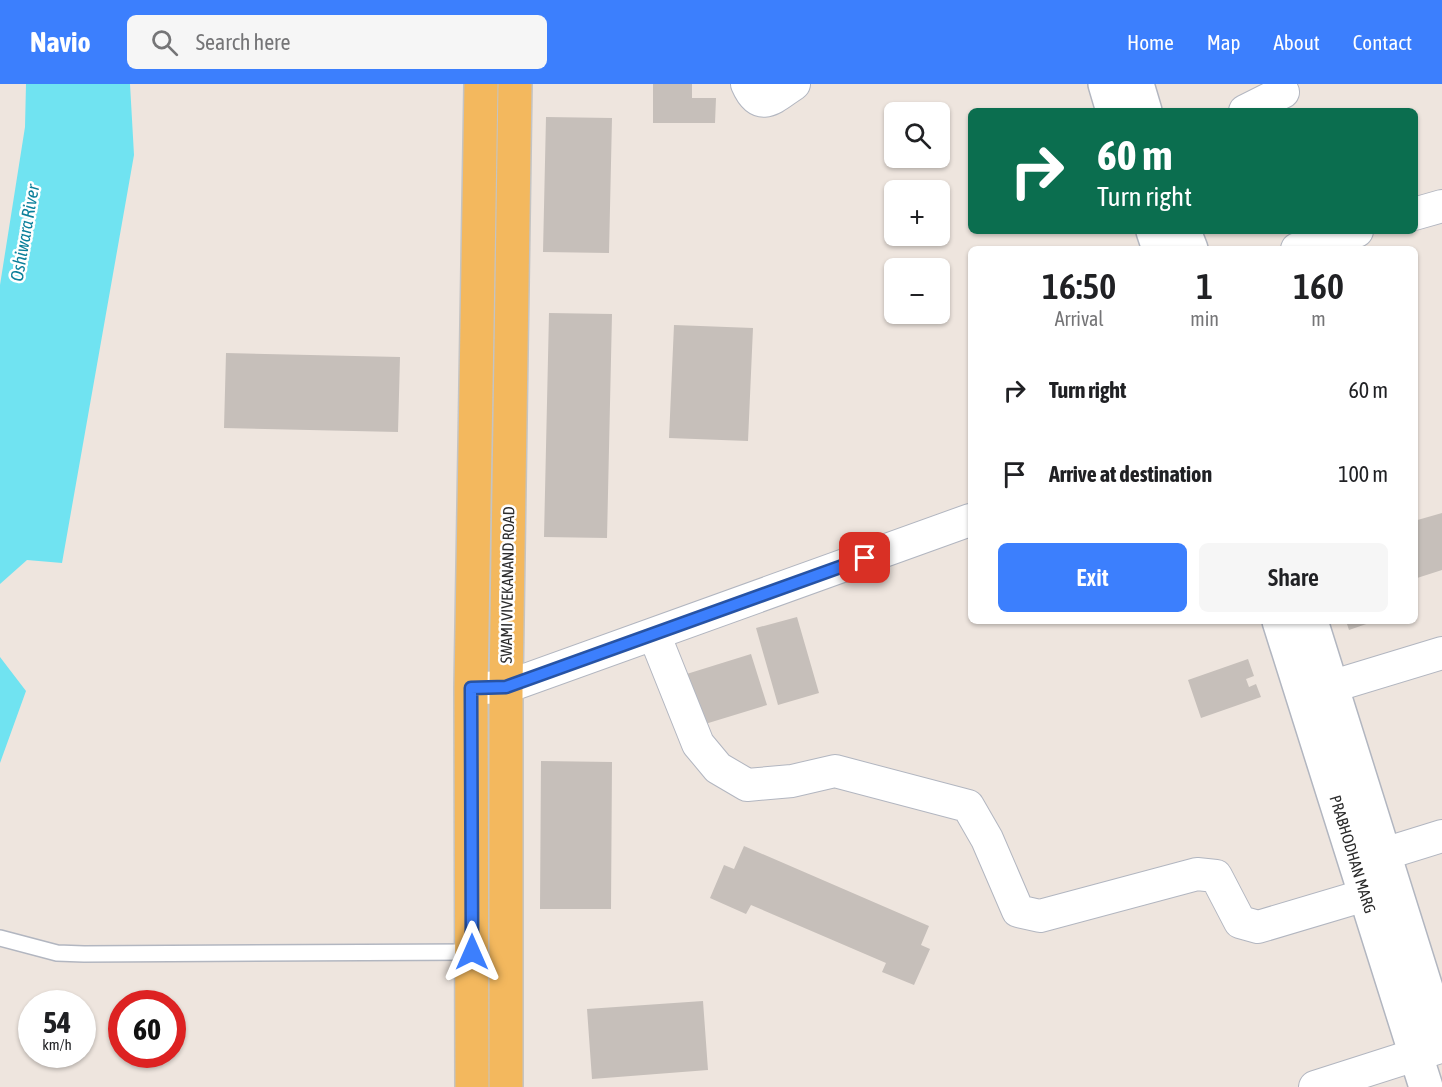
<!DOCTYPE html>
<html lang="en">
<head>
<meta charset="utf-8">
<style>
  :root { --surface:#fff; --page:#f6f6f6; --text:#202124; --muted:#757577; --accent:#3c7ffd }
  body { margin:0; font-family:"Asap Condensed",sans-serif; background:var(--page); color:var(--text); height:100vh; display:flex; flex-direction:column; font-size:22px; white-space:nowrap }
  * { box-sizing:border-box; margin:0 }
  p { font-size:20px; color:var(--muted) }
  .icon { flex:none; width:33px; height:33px; fill:none; stroke:currentColor; stroke-width:2; stroke-linecap:round; stroke-linejoin:round }
  .map { position:relative; flex:1; overflow:hidden }
  .side { position:absolute; left:968px; top:162px; width:450px; height:378px; display:flex; flex-direction:column; background:var(--surface); border-radius:9px; box-shadow:0 2px 4px #0004 }
  .side>* { flex:none }
  .top-card { position:absolute; left:968px; top:24px; width:450px; height:126px; border-radius:9px; box-shadow:0 2px 4px #0004; background:#0b6e4f; color:#fff; overflow:hidden }
  .tools { position:absolute; left:884px; top:18px; display:grid; gap:12px }
  .tools a { display:grid; place-items:center; width:66px; height:66px; border-radius:9px; background:var(--surface); box-shadow:0 2px 4px #0004; font-size:30px }
  .speed { position:absolute; left:18px; top:906px; display:flex; gap:12px; font-size:30px; font-weight:700; text-align:center }
  .speed>* { display:grid; place-content:center; width:78px; height:78px; border-radius:50%; background:var(--surface); box-shadow:0 2px 4px #0004; line-height:1 }
  .speed small { font-size:15px; font-weight:400 }
  .speed .limit { border:9px solid #d22; background:#fff; color:#111 }
  .pin { position:absolute; display:grid; place-items:center; width:51px; height:51px; color:#fff; margin:-26px; border-radius:12px; box-shadow:0 3px 9px #0006 }
  .me { position:absolute; width:66px; margin:-33px; rotate:0deg; stroke-linejoin:round; filter:drop-shadow(0 0 4px #0008) }
  .turn { display:flex; align-items:center; gap:21px; height:126px; padding:0 30px; font-size:27px }
  .turn .icon { width:78px; height:78px; stroke-width:2.5 }
  .turn b { display:block; font-size:42px; line-height:51px }
  .eta { display:flex; justify-content:space-evenly; align-items:center; height:102px; text-align:center }
  .eta b { font-size:36px; font-weight:600; line-height:42px }
  .primary-button { display:flex; gap:12px; margin-top:auto; padding:12px 30px }
  .primary-button a { flex:1; height:69px; border-radius:9px; background:var(--accent); color:#fff; font-size:24px; font-weight:600; line-height:69px; text-align:center }
  .primary-button a+a { background:var(--page); color:var(--text) }
  ul { padding:0; list-style:none }
  li { display:flex; align-items:center; gap:18px; height:84px; padding:0 30px }
  li div { flex:1 }
  li b { display:block; font-size:22px }
  li em { font-style:normal }
  header { display:flex; align-items:center; gap:36px; box-sizing:border-box; height:84px; padding:0 30px; background:var(--accent); color:#fff }
  header strong { font-size:28px }
  nav { display:flex; gap:33px; margin-inline-start:auto; font-size:21px }
  .search { width:420px; height:54px; background:var(--page); display:flex; align-items:center; gap:15px; box-sizing:border-box; padding:0 21px; border-radius:9px; color:var(--muted); font-size:22px }
  .map>svg:first-child { display:block }
</style>
</head>
<body>
<header>
<strong>Navio</strong>
<div class="search"><svg class="icon" aria-label="search" viewBox="0 0 24 24"><circle cx="10" cy="10" r="6"/><path d="M15 15l6 6"/></svg>Search here</div>
<nav><a>Home</a><a>Map</a><a>About</a><a>Contact</a></nav>
</header>
<div class="map">
<svg width="1442" height="1003" viewBox="0 0 1442 1003">
  <rect width="100%" height="100%" fill="#eee5de"/>
  <path fill="#70e3f1" d="M 26,0 L 130,0 L 134,71 L 62,479 L 27,476 L 0,500 L 0,201 L 25,43 Z
    M 0,573 L 26,607 L 0,679 Z"/>
  <path fill="#c6bfba" d="M 653,0 L 692,0 L 692,14 L 716,14 L 715,39 L 653,39 Z
    M 546,33 L 612,34 L 609,169 L 543,168 Z
    M 549,229 L 612,230 L 607,454 L 544,453 Z
    M 674,241 L 753,244 L 748,357 L 669,354 Z
    M 226,269 L 400,273 L 398,348 L 224,344 Z
    M 1442,429 L 1442,486 L 1414,495 L 1414,437 Z
    M 797,533 L 819,609 L 778,621 L 756,544 Z
    M 1346,537 L 1375,537 L 1349,546 Z
    M 751,570 L 767,621 L 692,644 L 677,593 Z
    M 1248,575 L 1254,592 L 1246,595 L 1249,603 L 1256,600 L 1261,613 L 1201,634 L 1188,596 Z
    M 541,677 L 612,678 L 611,825 L 540,825 Z
    M 744,762 L 929,842 L 921,861 L 930,865 L 914,901 L 882,888 L 886,879 L 751,821 L 746,830 L 710,814 L 724,781 L 734,785 Z
    M 703,917 L 708,986 L 592,995 L 587,925 Z"/>
  <g fill="none" stroke-linecap="round" stroke-linejoin="round">
    <defs>
      <path id="lane" d="M 0,854 L 57,869 L 84,870 L 472,868"/>
      <path id="street" d="M 747,0 C 760,30 774,13 794,0
        M 1245,27 L 1283,8
        M 1414,130 L 1442,122
        M 1297,165 L 1357,147
        M 654,550 L 698,660 L 718,684 L 747,701 L 792,697 L 835,687 L 968,722 L 987,755 L 1018,827 L 1040,832 L 1197,790 L 1216,792 L 1240,838 L 1258,843 L 1389,804
        M 482,604 L 506,603 L 970,436
        M 1307,610 L 1442,569
        M 1384,770 L 1442,752
        M 1315,1003 L 1440,963"/>
      <path id="secondary" d="M 1105,0 L 1113,27
        M 1137,0 L 1145,27
        M 1153,147 L 1159,165
        M 1184,147 L 1191,165
        M 1279,537 L 1426,1003
        M 1311,537 L 1442,955"/>
      <path id="primary" d="M 472,1003 L 471,604 L 481,0
        M 506,1003 L 506,603 L 515,0"/>
    </defs>
    <use href="#lane" stroke="#b2b6c0" stroke-width="18"/>
    <use href="#street" stroke="#b2b6c0" stroke-width="34"/>
    <use href="#secondary" stroke="#b2b6c0" stroke-width="36"/>
    <use href="#primary" stroke="#c4c4c4" stroke-width="36"/>
    <use href="#lane" stroke="#fff" stroke-width="15"/>
    <use href="#street" stroke="#fff" stroke-width="32"/>
    <use href="#secondary" stroke="#fff" stroke-width="33"/>
    <use href="#primary" stroke="#f3b85e" stroke-width="33"/>
  </g>
  <g fill="none" stroke-linecap="round" stroke-linejoin="round">
    <defs>
      <path id="route" d="M 472,868 L 471,604 L 506,603 L 865,474"/>
    </defs>
    <use href="#route" stroke="#2753a4" stroke-width="15"/>
    <use href="#route" stroke="#3c7ffd" stroke-width="10"/>
  </g>
  <g text-anchor="middle" stroke-width="5" stroke-linejoin="round" paint-order="stroke">
    <g font-size="16" fill="#2c2c2c" stroke="#fff">
      <text transform="translate(507 501) rotate(-89)" y="6">SWAMI VIVEKANAND ROAD</text>
      <text transform="translate(1353 770) rotate(73)" y="6">PRABHODHAN MARG</text>
    </g>
    <g font-size="18" font-style="italic" fill="#0b7f9a" stroke="#fff">
      <text transform="translate(25 149) rotate(-80)" y="6">Oshiwara River</text>
    </g>
  </g>
</svg>
<div class="tools">
<a><svg class="icon" aria-label="search" viewBox="0 0 24 24"><circle cx="10" cy="10" r="6"/><path d="M15 15l6 6"/></svg></a>
<a>+</a>
<a>−</a>
</div>
<div class="speed"><div>54<small>km/h</small></div><div class="limit">60</div></div>
<div class="pin" style="left:865px;top:474px;background:#d93025"><svg class="icon" aria-label="arrive" viewBox="0 0 24 24"><path d="M6 21V4h12l-3 4 3 4H6"/></svg></div>
<svg class="me" style="left:472px;top:868px" viewBox="-20 -20 40 40"><path d="M0-17L14 15 0 8-14 15z" fill="#3c7ffd" stroke="#fff" stroke-width="4"/></svg>
<div class="top-card">
<div class="turn"><svg class="icon" aria-label="right" viewBox="0 0 24 24"><path d="M7 20v-9h11M14 6l5 5-5 5"/></svg><div><b>60 m</b>Turn right</div></div>
</div>
<section class="side">
<div class="eta">
<div><b>16:50</b><p>Arrival</p></div>
<div><b>1</b><p>min</p></div>
<div><b>160</b><p>m</p></div>
</div>
<ul>
<li><svg class="icon" aria-label="right" viewBox="0 0 24 24"><path d="M7 20v-9h11M14 6l5 5-5 5"/></svg><div><b>Turn right</b></div><em>60 m</em></li>
<li><svg class="icon" aria-label="arrive" viewBox="0 0 24 24"><path d="M6 21V4h12l-3 4 3 4H6"/></svg><div><b>Arrive at destination</b></div><em>100 m</em></li>
</ul>
<div class="primary-button"><a>Exit</a><a>Share</a></div>
</section>
</div>
</body>
</html>
